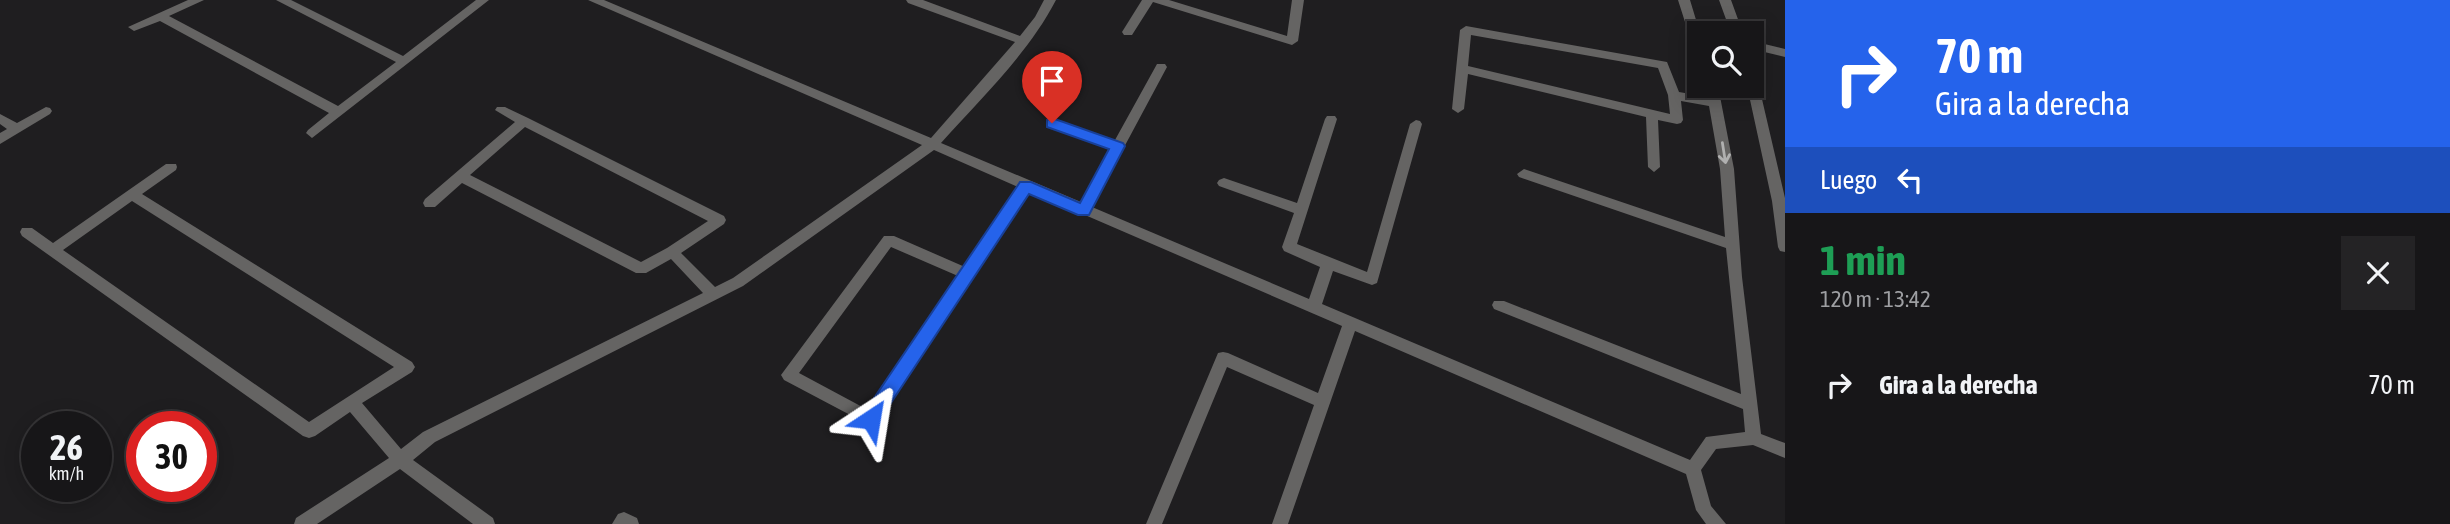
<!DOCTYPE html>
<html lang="es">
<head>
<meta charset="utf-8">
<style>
  :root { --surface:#171618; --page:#242325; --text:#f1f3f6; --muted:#9e9fa2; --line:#363537 }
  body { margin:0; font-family:"Asap Condensed",sans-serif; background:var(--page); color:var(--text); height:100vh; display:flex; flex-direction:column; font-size:26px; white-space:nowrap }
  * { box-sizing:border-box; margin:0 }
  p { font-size:23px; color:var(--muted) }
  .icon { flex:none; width:38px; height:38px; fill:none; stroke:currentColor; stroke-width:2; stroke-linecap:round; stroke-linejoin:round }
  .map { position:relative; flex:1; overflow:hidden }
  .side { display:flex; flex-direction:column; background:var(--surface); width:665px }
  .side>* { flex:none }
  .top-card { background:#2563eb; color:#fff; overflow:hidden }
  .buttons { position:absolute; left:1687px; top:21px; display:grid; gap:14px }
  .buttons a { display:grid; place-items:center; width:77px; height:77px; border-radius:0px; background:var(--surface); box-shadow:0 4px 18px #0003,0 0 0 2px var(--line); font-size:35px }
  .speed { position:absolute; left:21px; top:411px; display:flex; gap:14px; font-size:35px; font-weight:700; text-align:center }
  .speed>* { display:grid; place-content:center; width:91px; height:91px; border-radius:50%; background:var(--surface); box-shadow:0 4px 18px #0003,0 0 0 2px var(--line); line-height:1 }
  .speed small { font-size:18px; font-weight:400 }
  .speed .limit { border:10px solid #d22; background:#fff; color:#111 }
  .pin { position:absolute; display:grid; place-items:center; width:60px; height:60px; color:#fff; margin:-72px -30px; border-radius:50% 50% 50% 0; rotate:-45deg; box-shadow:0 0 7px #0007 }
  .pin .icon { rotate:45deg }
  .me { position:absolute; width:77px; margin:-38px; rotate:33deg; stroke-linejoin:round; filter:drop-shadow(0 0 5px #0008) }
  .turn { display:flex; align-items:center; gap:24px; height:147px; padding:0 35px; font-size:32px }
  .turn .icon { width:91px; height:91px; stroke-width:2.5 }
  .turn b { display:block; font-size:49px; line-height:60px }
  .then { display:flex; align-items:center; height:66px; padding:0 35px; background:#0003; gap:14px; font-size:26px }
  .round { display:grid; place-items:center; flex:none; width:74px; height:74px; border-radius:0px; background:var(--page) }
  .summary { display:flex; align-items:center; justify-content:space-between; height:119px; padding:0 35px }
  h1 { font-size:42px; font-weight:700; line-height:52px; color:#1e9e55 }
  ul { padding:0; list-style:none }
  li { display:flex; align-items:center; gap:21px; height:105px; padding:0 35px }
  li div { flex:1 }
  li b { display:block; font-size:26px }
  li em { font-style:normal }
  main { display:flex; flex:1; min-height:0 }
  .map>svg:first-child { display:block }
</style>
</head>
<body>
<main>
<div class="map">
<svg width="1785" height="524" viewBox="0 0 1785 524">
  <rect width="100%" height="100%" fill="#1f1e20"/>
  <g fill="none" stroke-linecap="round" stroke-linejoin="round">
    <path fill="#656463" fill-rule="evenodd" d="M 188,0 L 204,0 L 169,16 L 338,106 L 396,62 L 276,0 L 291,0 L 403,56 L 476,0 L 489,0 L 312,138 L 306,133 L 308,130 L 329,113 L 160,21 L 134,31 L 128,27 Z
      M 588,0 L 604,0 L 931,138 L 1015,42 L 908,3 L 906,0 L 923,0 L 1020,36 L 1035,17 L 1044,0 L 1056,0 C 1028,54 981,98 941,143 L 1081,202 L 1111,148 L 1048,126 L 1046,123 L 1048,120 L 1056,120 L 1115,140 L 1157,64 L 1165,64 L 1167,67 L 1092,207 L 1309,299 L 1320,267 L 1284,251 L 1282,247 L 1294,213 L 1219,186 L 1217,183 L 1219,180 L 1224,178 L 1297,203 L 1325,119 L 1327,116 L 1335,116 L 1337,119 L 1297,244 L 1367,272 L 1410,124 L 1416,120 L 1420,121 L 1422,124 L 1377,283 L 1372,285 L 1333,271 L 1322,304 L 1690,460 L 1706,437 L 1745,432 L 1743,409 L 1494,309 L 1492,305 L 1494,301 L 1504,301 L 1741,394 L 1726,248 L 1519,177 L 1517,174 L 1524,169 L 1725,237 L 1720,169 L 1709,106 L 1681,101 L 1683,120 L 1681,123 L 1677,124 L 1658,120 L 1660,167 L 1654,172 L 1648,167 L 1646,117 L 1468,74 L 1464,109 L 1458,113 L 1452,109 L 1460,30 L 1466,26 L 1667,62 L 1679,92 L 1708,97 L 1706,86 L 1718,86 L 1734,169 L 1742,277 L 1761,434 L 1785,443 L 1785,458 L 1753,445 L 1716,449 L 1701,470 L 1711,506 L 1726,524 L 1706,524 L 1696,510 L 1686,474 L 1355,331 L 1288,524 L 1272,524 L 1314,405 L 1227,367 L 1162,524 L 1146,524 L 1218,353 L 1223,352 L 1228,353 L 1318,393 L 1342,326 L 1085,215 L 1078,215 L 1077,212 L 1029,191 L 877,424 L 871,426 L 784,380 L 781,375 L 884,236 L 894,236 L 965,267 L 1018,187 L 934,150 L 743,286 L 435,442 L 413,460 L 493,518 L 495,524 L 473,524 L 400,469 L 317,524 L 294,524 L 296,518 L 389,458 L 350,412 L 315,436 L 309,438 L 303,436 L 22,236 L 20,232 L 22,228 L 32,228 L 53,243 L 166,164 L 176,164 L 177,167 L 176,170 L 142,194 L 412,362 L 415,367 L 412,372 L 362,403 L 401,449 L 423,432 L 703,293 L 671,259 L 646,273 L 636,273 L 462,183 L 435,207 L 425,207 L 423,203 L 425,199 L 515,122 L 495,110 L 497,107 L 505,107 L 528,118 L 724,216 L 726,220 L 724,224 L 681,253 L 715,287 L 733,278 L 922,145 ZM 1471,35 L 1658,68 L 1668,95 L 1670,114 L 1468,66 ZM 525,127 L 708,221 L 667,248 L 641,262 L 470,175 ZM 132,201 L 394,367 L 309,422 L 63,250 ZM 891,247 L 958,276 L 868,410 L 799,373 Z
      M 1142,0 L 1169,0 L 1287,36 L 1292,0 L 1304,0 L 1298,41 L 1292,45 L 1153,2 L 1132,35 L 1124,35 L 1122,32 Z
      M 1678,0 L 1690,0 L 1700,33 L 1699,51 L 1693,47 Z
      M 1719,0 L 1731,0 L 1743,33 L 1731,33 Z
      M 1752,41 L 1785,49 L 1785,57 L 1752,49 Z
      M 1752,78 L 1758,82 L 1785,198 L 1785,252 L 1780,251 L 1778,247 L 1772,201 L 1747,86 L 1752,86 Z
      M 46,107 L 50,108 L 52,111 L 50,114 L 0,144 L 0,133 L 7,129 L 0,124 L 0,114 L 17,123 Z
      M 624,512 L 637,518 L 639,524 L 612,524 L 618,514 Z"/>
  </g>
  <defs><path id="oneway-shaft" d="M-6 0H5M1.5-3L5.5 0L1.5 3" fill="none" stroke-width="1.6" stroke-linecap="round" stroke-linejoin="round" transform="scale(1.75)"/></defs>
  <use stroke="#b0b0b0" href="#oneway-shaft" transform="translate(1724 153) rotate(81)"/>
  <path fill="#2563eb" stroke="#184099" stroke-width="2" d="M 1052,118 L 1123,143 L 1125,146 L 1089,215 L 1078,215 L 1029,194 L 877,424 L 871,427 L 864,424 L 862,419 L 864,413 L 1020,182 L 1031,182 L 1080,203 L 1109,149 L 1047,127 L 1047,120 Z"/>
</svg>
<div class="buttons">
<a><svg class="icon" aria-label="search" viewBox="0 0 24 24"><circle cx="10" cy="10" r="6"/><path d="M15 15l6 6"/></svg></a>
</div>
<div class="speed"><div>26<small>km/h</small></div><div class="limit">30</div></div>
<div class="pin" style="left:1052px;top:123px;background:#d93025"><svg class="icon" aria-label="arrive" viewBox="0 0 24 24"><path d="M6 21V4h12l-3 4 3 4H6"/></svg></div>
<svg class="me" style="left:871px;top:419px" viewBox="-20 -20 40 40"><path d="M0-17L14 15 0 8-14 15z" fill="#2563eb" stroke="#fff" stroke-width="4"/></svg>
</div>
<section class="side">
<div class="top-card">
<div class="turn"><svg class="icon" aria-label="right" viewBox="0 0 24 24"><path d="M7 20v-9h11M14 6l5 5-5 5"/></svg><div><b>70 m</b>Gira a la derecha</div></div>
<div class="then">Luego<svg class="icon" aria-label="left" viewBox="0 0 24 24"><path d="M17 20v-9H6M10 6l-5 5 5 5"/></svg></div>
</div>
<div class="summary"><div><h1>1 min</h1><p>120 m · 13:42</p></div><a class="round"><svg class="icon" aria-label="close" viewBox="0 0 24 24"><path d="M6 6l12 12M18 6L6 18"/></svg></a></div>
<ul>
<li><svg class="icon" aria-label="right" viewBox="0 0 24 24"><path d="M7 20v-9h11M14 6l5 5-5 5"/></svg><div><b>Gira a la derecha</b></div><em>70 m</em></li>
</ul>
</section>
</main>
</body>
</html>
